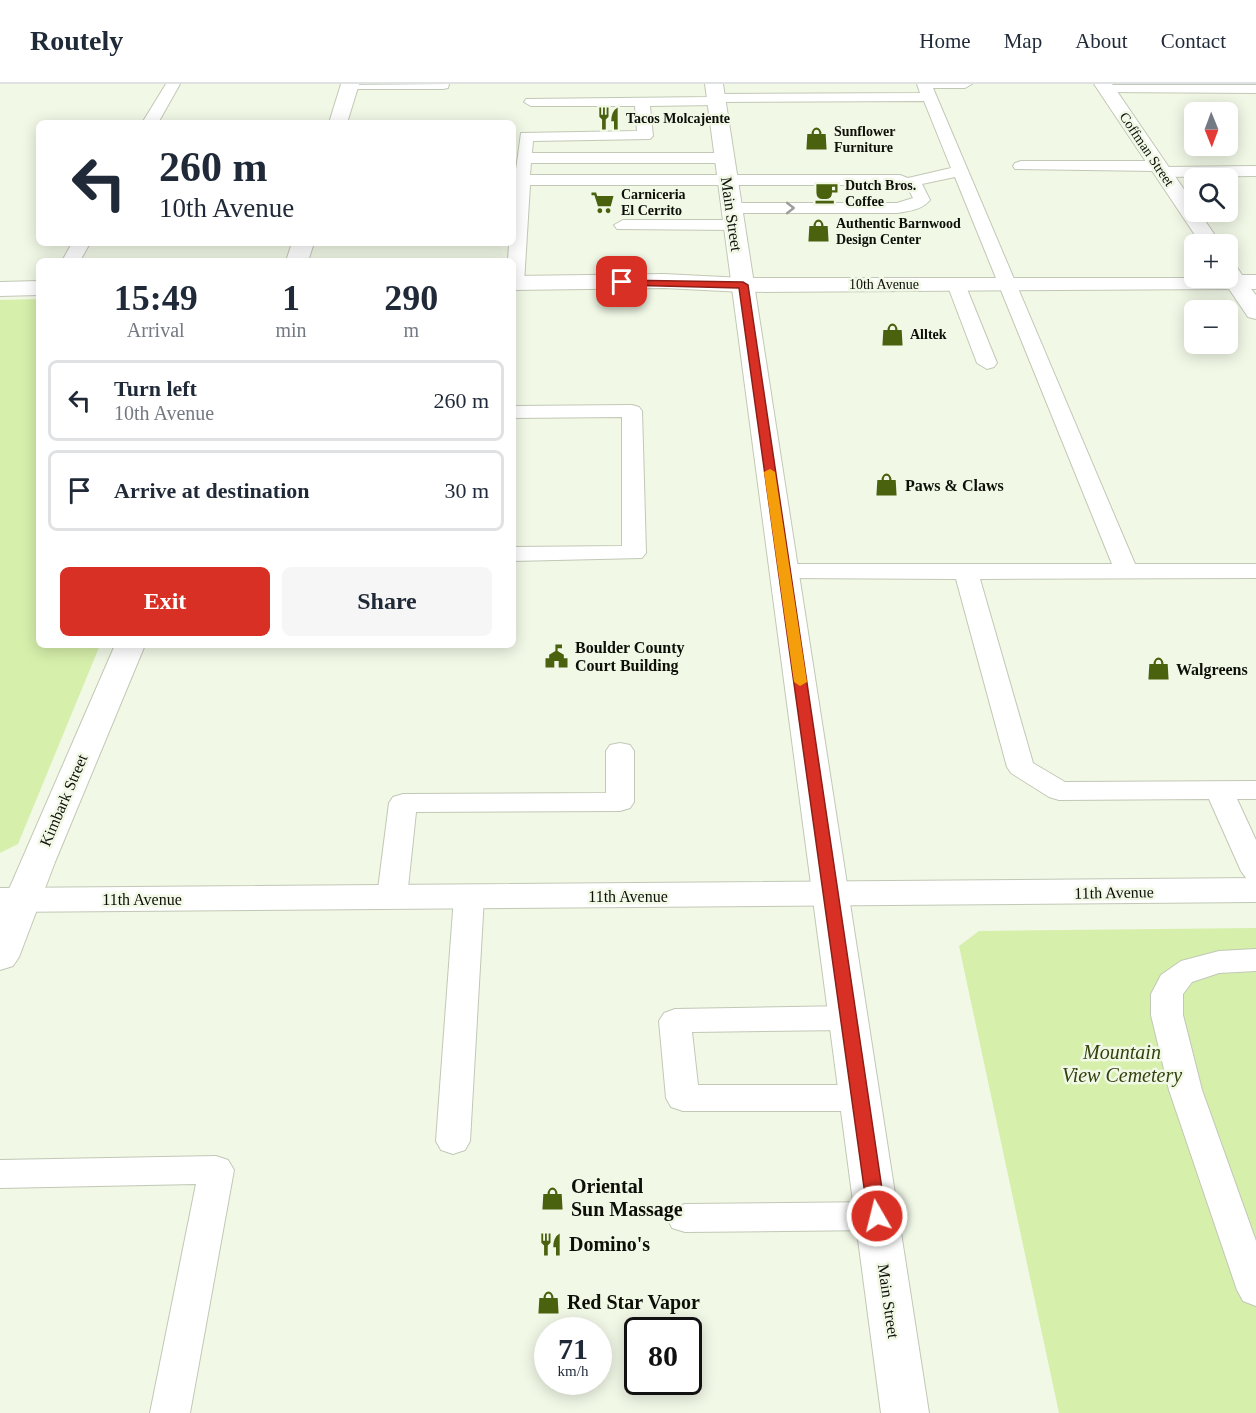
<!DOCTYPE html>
<html lang="en">
<head>
<meta charset="utf-8">
<style>
  :root { --surface:#fff; --page:#f6f6f7; --text:#1f2937; --muted:#747a83; --line:#e0e1e3; --accent:#d93025 }
  body { margin:0; font-family:"Times New Roman",serif; background:var(--page); color:var(--text); height:100vh; display:flex; flex-direction:column; font-size:22px; white-space:nowrap }
  * { box-sizing:border-box; margin:0 }
  p { font-size:20px; color:var(--muted) }
  .icon { flex:none; width:33px; height:33px; fill:none; stroke:currentColor; stroke-width:2; stroke-linecap:round; stroke-linejoin:round }
  .map { position:relative; flex:1; overflow:hidden }
  .panel { position:absolute; left:36px; top:174px; width:480px; height:390px; display:flex; flex-direction:column; background:var(--surface); border-radius:9px; box-shadow:0 3px 15px #0003 }
  .panel>* { flex:none }
  .top-card { position:absolute; left:36px; top:36px; width:480px; height:126px; border-radius:9px; box-shadow:0 3px 15px #0003; background:#fff; color:var(--text); overflow:hidden }
  .needle { width:39px; rotate:179deg }
  .controls { position:absolute; left:1184px; top:18px; display:grid; gap:12px }
  .controls a { display:grid; place-items:center; width:54px; height:54px; border-radius:9px; background:var(--surface); box-shadow:0 3px 15px #0003; font-size:30px }
  .speed { position:absolute; left:534px; top:1233px; display:flex; gap:12px; font-size:30px; font-weight:700; text-align:center }
  .speed>* { display:grid; place-content:center; width:78px; height:78px; border-radius:50%; background:var(--surface); box-shadow:0 3px 15px #0003; line-height:1 }
  .speed small { font-size:15px; font-weight:400 }
  .speed .limit { border:3px solid #111; border-radius:9px; background:#fff; color:#111 }
  .pin { position:absolute; display:grid; place-items:center; width:51px; height:51px; color:#fff; margin:-26px; border-radius:12px; box-shadow:0 3px 9px #0006 }
  .me { position:absolute; width:66px; margin:-33px; rotate:352deg; stroke-linejoin:round; filter:drop-shadow(0 0 4px #0008) }
  .turn { display:flex; align-items:center; gap:21px; height:126px; padding:0 24px; font-size:27px }
  .turn .icon { width:78px; height:78px; stroke-width:2.5 }
  .turn b { display:block; font-size:42px; line-height:51px }
  .eta { display:flex; justify-content:space-evenly; align-items:center; height:102px; text-align:center }
  .eta b { font-size:36px; font-weight:700; line-height:42px }
  .primary-button { display:flex; gap:12px; margin-top:auto; padding:12px 24px }
  .primary-button a { flex:1; height:69px; border-radius:9px; background:var(--accent); color:#fff; font-size:24px; font-weight:700; line-height:69px; text-align:center }
  .primary-button a+a { background:var(--page); color:var(--text) }
  ul { padding:0; list-style:none }
  li { display:flex; align-items:center; gap:18px; height:81px; margin:0 12px 9px; padding:0 12px; border:3px solid var(--line); border-radius:9px }
  li div { flex:1 }
  li b { display:block; font-size:22px }
  li em { font-style:normal }
  header { display:flex; align-items:center; gap:36px; box-sizing:border-box; height:84px; padding:0 30px; background:var(--surface); border-bottom:2px solid var(--line) }
  header strong { font-size:28px }
  nav { display:flex; gap:33px; margin-inline-start:auto; font-size:21px }
  .map>svg:first-child { display:block }
</style>
</head>
<body>
<header>
<strong>Routely</strong>
<nav><a>Home</a><a>Map</a><a>About</a><a>Contact</a></nav>
</header>
<div class="map">
<svg width="1256" height="1329" viewBox="0 0 1256 1329">
  <rect width="100%" height="100%" fill="#f1f8e6"/>
  <path fill="#d6efab" d="M 39,215 L 39,561 L 100,561 L 18,760 L 0,769 L 0,216 Z
    M 1256,844 L 1256,1329 L 1059,1329 L 959,862 L 979,847 Z"/>
  <g fill="none" stroke-linecap="round" stroke-linejoin="round">
    <defs>
      <path id="service" d="M 166,0 L 180,0 L 158,39 L 142,39 Z
        M 449,0 L 448,4 L 443,5 L 349,5 L 342,1 Z
        M 917,0 L 972,0 L 965,4 L 933,4 L 1135,480 L 1256,480 L 1256,494 L 980,495 L 1033,679 L 1065,698 L 1256,697 L 1256,715 L 1237,715 L 1256,756 L 1256,797 L 1246,794 L 1241,787 L 1209,715 L 1059,716 L 1049,713 L 1011,689 L 1007,683 L 956,495 L 784,494 L 776,492 L 772,487 L 776,482 L 784,480 L 1112,480 L 955,93 L 922,100 L 930,116 C 922,126 909,127 897,129 L 732,129 L 724,124 L 732,119 L 897,119 L 913,114 L 909,106 L 898,101 L 530,101 L 524,199 L 521,203 L 513,204 L 513,177 L 508,177 L 509,159 L 513,159 L 513,108 L 521,49 L 637,47 L 635,22 L 531,22 L 524,18 L 526,15 L 710,13 L 716,10 L 920,9 ZM 924,17 L 951,84 L 908,94 L 900,91 L 530,91 L 531,79 L 725,79 L 733,74 L 725,69 L 532,69 L 533,57 L 650,55 L 653,52 L 650,22 L 716,21 L 722,18 Z
        M 1107,1 L 1256,1 L 1256,9 L 1102,8 L 1100,5 Z
        M 1021,77 L 1158,77 L 1164,79 L 1165,83 L 1256,82 L 1256,92 L 1162,93 L 1156,91 L 1155,87 L 1015,85 L 1013,82 L 1015,79 Z
        M 623,136 L 734,136 L 743,141 L 734,146 L 617,145 L 614,141 Z
        M 72,159 L 90,159 L 80,177 L 62,177 Z
        M 956,195 L 965,200 L 997,279 L 994,283 L 987,285 L 977,279 L 947,200 Z
        M 632,321 L 639,323 L 642,327 L 646,469 L 642,474 L 513,477 L 513,463 L 622,462 L 622,333 L 513,334 L 513,322 Z
        M 620,659 L 630,661 L 634,667 L 634,718 L 630,724 L 620,727 L 416,728 L 407,813 L 403,820 L 392,823 L 381,820 L 377,813 L 389,719 L 393,713 L 403,710 L 606,709 L 606,667 L 610,661 Z
        M 469,803 L 480,806 L 484,813 L 470,1057 L 465,1066 L 453,1070 L 441,1066 L 436,1057 L 454,813 L 458,806 Z
        M 1256,865 L 1256,887 L 1219,889 L 1192,898 L 1183,910 L 1183,931 L 1202,1006 L 1256,1157 L 1256,1222 L 1243,1217 L 1237,1206 L 1169,1006 L 1151,931 L 1151,910 L 1161,891 L 1181,877 L 1219,867 Z
        M 848,922 L 859,926 L 864,934 L 859,942 L 848,946 L 692,948 L 698,1001 L 860,1001 L 872,1005 L 877,1014 L 872,1023 L 860,1027 L 683,1027 L 671,1023 L 666,1014 L 659,937 L 664,929 L 675,925 Z
        M 216,1072 L 228,1076 L 234,1086 L 190,1329 L 150,1329 L 196,1100 L 0,1104 L 0,1076 Z
        M 877,1118 L 890,1122 L 895,1132 L 890,1142 L 877,1146 L 685,1148 L 672,1144 L 667,1134 L 672,1124 L 685,1120 Z"/>
      <path id="minor" d="M 341,0 L 359,0 L 347,39 L 329,39 Z
        M 1094,0 L 1112,0 L 1194,120 L 1194,128 L 1199,128 L 1221,160 L 1201,160 Z
        M 292,159 L 314,159 L 308,177 L 286,177 Z
        M 1227,178 L 1235,180 L 1242,191 L 1256,191 L 1256,205 L 1251,205 L 1256,211 L 1256,235 L 1248,233 L 1229,205 L 743,208 L 664,204 L 513,206 L 513,192 L 664,190 L 743,194 L 1227,194 Z
        M 39,197 L 39,211 L 0,212 L 0,198 Z
        M 115,561 L 145,561 L 55,778 L 19,873 L 13,882 L 0,886 L 0,826 Z"/>
      <path id="tertiary" d="M 1256,794 L 1256,818 L 0,828 L 0,804 Z"/>
      <path id="trunk" d="M 705,0 L 723,0 L 929,1329 L 881,1329 Z"/>
    </defs>
    <use href="#service" stroke="#c1c8b6" stroke-width="2"/>
    <use href="#minor" stroke="#c1c8b6" stroke-width="2"/>
    <use href="#tertiary" stroke="#c1c8b6" stroke-width="2"/>
    <use href="#trunk" stroke="#c1c8b6" stroke-width="2"/>
    <use href="#service" fill="#fff" fill-rule="evenodd"/>
    <use href="#minor" fill="#fff" fill-rule="evenodd"/>
    <use href="#tertiary" fill="#fff" fill-rule="evenodd"/>
    <use href="#trunk" fill="#fff" fill-rule="evenodd"/>
  </g>
  <defs><path id="oneway-chevron" d="M-2-3.5L2.5 0L-2 3.5" fill="none" stroke-width="1.6" stroke-linecap="round" stroke-linejoin="round" transform="scale(1.5)"/></defs>
  <use stroke="#9e9f9d" href="#oneway-chevron" transform="translate(790 124)"/>
  <path fill="#d93025" stroke="#8d1f18" stroke-width="1.5" d="M 618,196 L 743,198 L 748,201 L 886,1132 L 883,1137 L 877,1139 L 870,1137 L 868,1132 L 739,204 L 622,201 L 617,198 Z"/>
  <path fill="#f59e0b" d="M 770,385 L 775,388 L 807,598 L 800,602 L 794,598 L 764,388 Z"/>
  <defs>
    <symbol id="restaurant-bare" viewBox="-9 -9 18 18"><path d="M-5-6h1v4h1v-4h1v4h1v-4h1v5L-1.5 .5V6h-2V.5L-5-1ZM5-6V6H3V1.5H1.5Q1.5-4 5-6Z" fill="#4a610e" stroke="#f1f8e6" stroke-width="2.5" paint-order="stroke"/></symbol>
    <symbol id="shop-bare" viewBox="-9 -9 18 18"><path d="M-5-2.5h2.3a2.7 3.5 0 0 1 5.4 0H5L5.5 6h-11ZM-1.5-2.5h3a1.5 2.3 0 0 0-3 0Z" fill="#4a610e" stroke="#f1f8e6" stroke-width="2.5" paint-order="stroke"/></symbol>
    <symbol id="cafe-bare" viewBox="-9 -9 18 18"><path d="M-5.5-4.5H6V0H3Q3 3.5 0 3.5H-2.5Q-5.5 3.5-5.5 0ZM3-3.2v2h1.7v-2ZM-6 4.5H4V6H-6Z" fill="#4a610e" stroke="#f1f8e6" stroke-width="2.5" paint-order="stroke"/></symbol>
    <symbol id="supermarket-bare" viewBox="-9 -9 18 18"><path d="M-6-5.5h2.5l.6 2H6L4.5 2H-2.5L-4.4-4H-6ZM-1.5 3.2a1.3 1.3 0 1 0 .1 0ZM3 3.2a1.3 1.3 0 1 0 .1 0Z" fill="#4a610e" stroke="#f1f8e6" stroke-width="2.5" paint-order="stroke"/></symbol>
    <symbol id="civic-bare" viewBox="-9 -9 18 18"><path d="M-.6-6.5H3V-4.5H.6V-3L4-1V1h2V6H-6V1h2V-1L-.6-3ZM-1.2 2.5V6h2.4V2.5Z" fill="#4a610e" stroke="#f1f8e6" stroke-width="2.5" paint-order="stroke"/></symbol>
  </defs>
  <g fill-rule="evenodd">
    <use href="#restaurant-bare" x="592" y="18" width="33" height="33"/>
    <use href="#shop-bare" x="800" y="38" width="33" height="33"/>
    <use href="#cafe-bare" x="810" y="92" width="33" height="33"/>
    <use href="#supermarket-bare" x="586" y="102" width="33" height="33"/>
    <use href="#shop-bare" x="802" y="130" width="33" height="33"/>
    <use href="#shop-bare" x="876" y="234" width="33" height="33"/>
    <use href="#shop-bare" x="870" y="384" width="33" height="33"/>
    <use href="#civic-bare" x="540" y="556" width="33" height="33"/>
    <use href="#shop-bare" x="1142" y="568" width="33" height="33"/>
    <use href="#shop-bare" x="536" y="1098" width="33" height="33"/>
    <use href="#restaurant-bare" x="534" y="1144" width="33" height="33"/>
    <use href="#shop-bare" x="532" y="1202" width="33" height="33"/>
  </g>
  <g text-anchor="middle" stroke-width="5" stroke-linejoin="round" paint-order="stroke">
    <g font-size="14" font-weight="bold" fill="#0d0f09" stroke="#f1f8e6" text-anchor="start">
      <text x="626" y="39">Tacos Molcajente</text>
      <text x="834" y="52">Sunflower<tspan x="834" dy="16">Furniture</tspan></text>
      <text x="845" y="106">Dutch Bros.<tspan x="845" dy="16">Coffee</tspan></text>
      <text x="621" y="115">Carniceria<tspan x="621" dy="16">El Cerrito</tspan></text>
      <text x="836" y="144">Authentic Barnwood<tspan x="836" dy="16">Design Center</tspan></text>
      <text x="910" y="255">Alltek</text>
    </g>
    <g font-size="14" fill="#0d0f09" stroke="#f1f8e6">
      <text transform="translate(1147 65) rotate(56)" y="5">Coffman Street</text>
      <text x="884" y="205">10th Avenue</text>
    </g>
    <g font-size="16" fill="#0d0f09" stroke="#f1f8e6">
      <text transform="translate(732 130) rotate(82)" y="6">Main Street</text>
      <text transform="translate(63 716) rotate(-67)" y="6">Kimbark Street</text>
      <text transform="translate(1114 808) rotate(-1)" y="6">11th Avenue</text>
      <text x="628" y="818">11th Avenue</text>
      <text x="142" y="821">11th Avenue</text>
      <text transform="translate(889 1217) rotate(82)" y="6">Main Street</text>
    </g>
    <g font-size="16" font-weight="bold" fill="#0d0f09" stroke="#f1f8e6" text-anchor="start">
      <text x="905" y="407">Paws &amp; Claws</text>
      <text x="575" y="569">Boulder County<tspan x="575" dy="18">Court Building</tspan></text>
      <text x="1176" y="591">Walgreens</text>
    </g>
    <g font-size="20" font-style="italic" fill="#32420d" stroke="#f1f8e6">
      <text x="1122" y="975">Mountain<tspan x="1122" dy="23">View Cemetery</tspan></text>
    </g>
    <g font-size="20" font-weight="bold" fill="#0d0f09" stroke="#f1f8e6" text-anchor="start">
      <text x="571" y="1109">Oriental<tspan x="571" dy="23">Sun Massage</tspan></text>
      <text x="569" y="1167">Domino's</text>
      <text x="567" y="1225">Red Star Vapor</text>
    </g>
  </g>
</svg>
<div class="controls">
<a><svg class="needle" viewBox="-14 -14 28 28"><path d="M0-13l5 13h-10z" fill="#e53935"/><path d="M0 13l5-13h-10z" fill="#747a83"/></svg></a>
<a><svg class="icon" aria-label="search" viewBox="0 0 24 24"><circle cx="10" cy="10" r="6"/><path d="M15 15l6 6"/></svg></a>
<a>+</a>
<a>−</a>
</div>
<div class="speed"><div>71<small>km/h</small></div><div class="limit">80</div></div>
<div class="pin" style="left:622px;top:198px;background:#d93025"><svg class="icon" aria-label="arrive" viewBox="0 0 24 24"><path d="M6 21V4h12l-3 4 3 4H6"/></svg></div>
<svg class="me" style="left:877px;top:1132px" viewBox="-20 -20 40 40"><circle r="17" fill="#d93025" stroke="#fff" stroke-width="3"/><path d="M0-11L8 9 0 5-8 9z" fill="#fff"/></svg>
<div class="top-card">
<div class="turn"><svg class="icon" aria-label="left" viewBox="0 0 24 24"><path d="M17 20v-9H6M10 6l-5 5 5 5"/></svg><div><b>260 m</b>10th Avenue</div></div>
</div>
<section class="panel">
<div class="eta">
<div><b>15:49</b><p>Arrival</p></div>
<div><b>1</b><p>min</p></div>
<div><b>290</b><p>m</p></div>
</div>
<ul>
<li><svg class="icon" aria-label="left" viewBox="0 0 24 24"><path d="M17 20v-9H6M10 6l-5 5 5 5"/></svg><div><b>Turn left</b><p>10th Avenue</p></div><em>260 m</em></li>
<li><svg class="icon" aria-label="arrive" viewBox="0 0 24 24"><path d="M6 21V4h12l-3 4 3 4H6"/></svg><div><b>Arrive at destination</b></div><em>30 m</em></li>
</ul>
<div class="primary-button"><a>Exit</a><a>Share</a></div>
</section>
</div>
</body>
</html>
